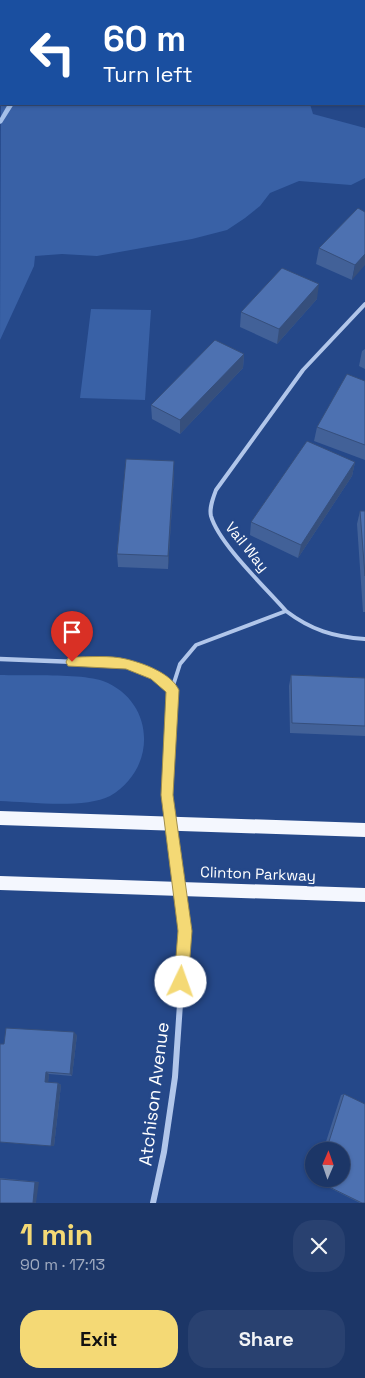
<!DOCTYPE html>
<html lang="en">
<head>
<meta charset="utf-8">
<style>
  :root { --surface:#1c3667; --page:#294170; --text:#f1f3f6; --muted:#a0abc0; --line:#3a507b; --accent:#f4d975 }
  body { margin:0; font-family:"Space Grotesk",sans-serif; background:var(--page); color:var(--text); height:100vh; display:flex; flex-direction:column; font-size:19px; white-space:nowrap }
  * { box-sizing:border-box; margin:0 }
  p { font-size:16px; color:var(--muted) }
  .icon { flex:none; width:28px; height:28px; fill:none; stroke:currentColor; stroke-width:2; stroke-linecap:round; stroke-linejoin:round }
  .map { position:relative; height:1203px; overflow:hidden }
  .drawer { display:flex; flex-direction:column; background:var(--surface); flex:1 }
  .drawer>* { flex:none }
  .guide { position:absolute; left:0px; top:0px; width:365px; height:105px; box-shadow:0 1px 4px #0004,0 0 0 1px var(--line); background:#1a4fa0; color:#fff; overflow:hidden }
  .needle { width:32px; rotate:2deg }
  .controls { position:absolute; left:305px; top:1142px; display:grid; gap:10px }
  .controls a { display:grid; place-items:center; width:45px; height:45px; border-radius:50%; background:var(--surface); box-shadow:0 1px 4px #0004,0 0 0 1px var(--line); font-size:25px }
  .pin { position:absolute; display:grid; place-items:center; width:42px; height:42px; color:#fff; margin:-51px -21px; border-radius:50% 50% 50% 0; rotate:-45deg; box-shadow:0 0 5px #0007 }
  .pin .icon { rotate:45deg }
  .me { position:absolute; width:55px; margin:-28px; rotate:3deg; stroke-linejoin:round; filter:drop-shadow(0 0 4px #0008) }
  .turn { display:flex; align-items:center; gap:18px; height:105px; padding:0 20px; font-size:22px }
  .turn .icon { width:65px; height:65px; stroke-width:2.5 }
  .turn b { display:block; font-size:35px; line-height:42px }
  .round { display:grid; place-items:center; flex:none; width:52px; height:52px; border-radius:20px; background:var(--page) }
  .headline { display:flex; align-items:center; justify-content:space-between; height:85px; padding:0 20px }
  h1 { font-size:30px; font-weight:700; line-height:38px; color:var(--accent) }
  .action { display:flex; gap:10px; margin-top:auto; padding:10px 20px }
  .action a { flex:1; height:58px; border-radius:20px; background:var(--accent); color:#111; font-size:20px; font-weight:700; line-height:58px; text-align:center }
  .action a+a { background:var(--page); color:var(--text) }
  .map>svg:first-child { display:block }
</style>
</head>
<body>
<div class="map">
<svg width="365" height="1203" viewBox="0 0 365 1203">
  <rect width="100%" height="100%" fill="#254889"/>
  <path fill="#3961a6" d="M 94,0 L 290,0 L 94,1 Z
    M 1,87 L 1,104 L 310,104 L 313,114 L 365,128 L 365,178 L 351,185 L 299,181 L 270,193 L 260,206 L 245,218 L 227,230 L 192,239 L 97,256 L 62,254 L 35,256 L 34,266 L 0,340 Z
    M 91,309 L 151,310 L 145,400 L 80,398 Z
    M 0,675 C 26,676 80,673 103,681 C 155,701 158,768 110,796 C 85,809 29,802 0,801 Z"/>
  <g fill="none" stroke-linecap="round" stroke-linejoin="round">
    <path fill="#a5c0ea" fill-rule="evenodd" d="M 136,0 L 142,0 L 141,1 L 136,1 Z
      M 8,104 L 14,104 L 2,123 L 0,124 L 0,118 Z"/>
    <path stroke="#b1c6ea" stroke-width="4" d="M 286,611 C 311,630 334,637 365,639
      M 172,689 L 180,664 L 196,645 L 286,611 C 266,588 219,544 211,516 C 209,508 213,498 216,490 L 303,370 L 365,304"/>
    <path stroke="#b1c6ea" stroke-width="4.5" d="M 172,690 L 173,688"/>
    <path stroke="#b1c6ea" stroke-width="4.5" d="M 0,659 L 126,664 L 156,675 L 171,689"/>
    <path stroke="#b1c6ea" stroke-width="6" d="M 153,1203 L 164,1152 L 175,1077 L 185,931 L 167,795 L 172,690 L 170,688"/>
    <path fill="#f4f7fe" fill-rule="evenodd" d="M 0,811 L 365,823 L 365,837 L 0,825 Z
      M 0,876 L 365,888 L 365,902 L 0,890 Z"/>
  </g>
  <path fill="#426198" d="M 0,0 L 89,0 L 88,1 L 1,1 L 1,3 L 0,3 Z
    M 364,40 L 365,40 L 365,79 L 364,79 Z
    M 365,212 L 352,280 L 316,264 L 319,248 Z
    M 317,299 L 277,344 L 240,327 L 241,312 Z
    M 365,349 L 365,369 L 359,366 L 362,351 Z
    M 244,354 L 243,368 L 180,434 L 152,419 L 151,405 Z
    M 365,381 L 365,460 L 314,441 L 317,427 Z
    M 174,461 L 174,474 L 168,569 L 118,567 L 117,554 Z
    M 355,462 L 352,476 L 298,558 L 250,535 L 251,522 Z
    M 360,511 L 365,511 L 365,612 L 363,612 L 357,524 Z
    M 291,675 L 365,678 L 365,736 L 290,733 L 289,686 Z
    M 77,1035 L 72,1076 L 49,1074 L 48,1082 L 58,1083 L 61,1085 L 54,1146 L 0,1142 L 4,1044 Z
    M 344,1094 L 365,1203 L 360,1203 L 314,1180 L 315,1179 L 341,1179 L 341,1151 L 323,1151 L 341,1095 Z
    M 0,1178 L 39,1182 L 0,1203 Z"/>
  <path fill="#364f7c" d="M 365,254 L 365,265 L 352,280 L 355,265 Z
    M 319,284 L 317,299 L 277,344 L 279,329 Z
    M 244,354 L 243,368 L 180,434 L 180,420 Z
    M 174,461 L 174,474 L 168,569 L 168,556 Z
    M 355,462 L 352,476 L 298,558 L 301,545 Z
    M 74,1032 L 77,1035 L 72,1076 L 70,1074 Z
    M 46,1072 L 49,1074 L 48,1084 L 45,1082 Z
    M 58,1083 L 61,1085 L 54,1146 L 51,1146 Z
    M 35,1182 L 39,1182 L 36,1203 L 33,1203 Z"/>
  <path fill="#4d71b1" stroke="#364f7c" d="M 364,40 L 365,40 L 365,67 L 364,66 Z
    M 358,208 L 365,212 L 365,254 L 355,265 L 319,248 Z
    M 282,268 L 319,284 L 279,329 L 241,312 Z
    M 215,340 L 244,354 L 180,420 L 151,405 Z
    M 347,374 L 365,381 L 365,445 L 317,427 Z
    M 307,441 L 355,462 L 301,545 L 251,522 Z
    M 126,459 L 174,461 L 168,556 L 117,554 Z
    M 360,511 L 365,511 L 365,576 Z
    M 291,675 L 365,678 L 365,726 L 292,723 Z
    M 6,1028 L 74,1032 L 70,1074 L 46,1072 L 45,1082 L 58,1083 L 51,1146 L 0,1142 L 0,1044 L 4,1044 Z
    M 344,1094 L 365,1104 L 365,1203 L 362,1203 L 317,1181 L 318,1179 L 341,1179 L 341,1151 L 326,1151 Z
    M 0,1179 L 35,1182 L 33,1203 L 0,1203 Z"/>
  <path fill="#f4d975" stroke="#9f8d4c" d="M 72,657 C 89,657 110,655 126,659 C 143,663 171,673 179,690 L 173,795 L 192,931 L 188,982 L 186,988 L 181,990 L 176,988 L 174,982 L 178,931 L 161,795 L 166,692 L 151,679 L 126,669 L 68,666 L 66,662 L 68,658 Z"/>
  <g text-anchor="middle" stroke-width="5" stroke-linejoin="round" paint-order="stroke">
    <g font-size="15" fill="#fff" stroke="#254889">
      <text transform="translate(247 547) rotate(51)" y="5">Vail Way</text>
      <text transform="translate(258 874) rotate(2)" y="5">Clinton Parkway</text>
    </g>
    <g font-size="18" fill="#fff" stroke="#254889">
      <text transform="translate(154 1094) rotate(-83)" y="6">Atchison Avenue</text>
    </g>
  </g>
</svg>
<div class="controls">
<a><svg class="needle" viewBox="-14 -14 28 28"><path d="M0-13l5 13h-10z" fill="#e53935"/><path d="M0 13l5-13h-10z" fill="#a0abc0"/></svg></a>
</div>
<div class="pin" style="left:72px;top:662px;background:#d93025"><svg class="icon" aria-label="arrive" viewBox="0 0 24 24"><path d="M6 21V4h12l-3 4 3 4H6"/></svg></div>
<svg class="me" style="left:181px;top:982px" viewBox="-20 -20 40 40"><circle r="19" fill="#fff"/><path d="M0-13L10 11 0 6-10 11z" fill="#f4d975"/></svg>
<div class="guide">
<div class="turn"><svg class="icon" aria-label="left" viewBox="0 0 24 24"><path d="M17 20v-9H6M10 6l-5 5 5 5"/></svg><div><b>60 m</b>Turn left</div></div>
</div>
</div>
<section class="drawer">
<div class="headline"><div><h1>1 min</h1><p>90 m · 17:13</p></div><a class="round"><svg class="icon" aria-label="close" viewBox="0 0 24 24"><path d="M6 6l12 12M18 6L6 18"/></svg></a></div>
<div class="action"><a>Exit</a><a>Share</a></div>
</section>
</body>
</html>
